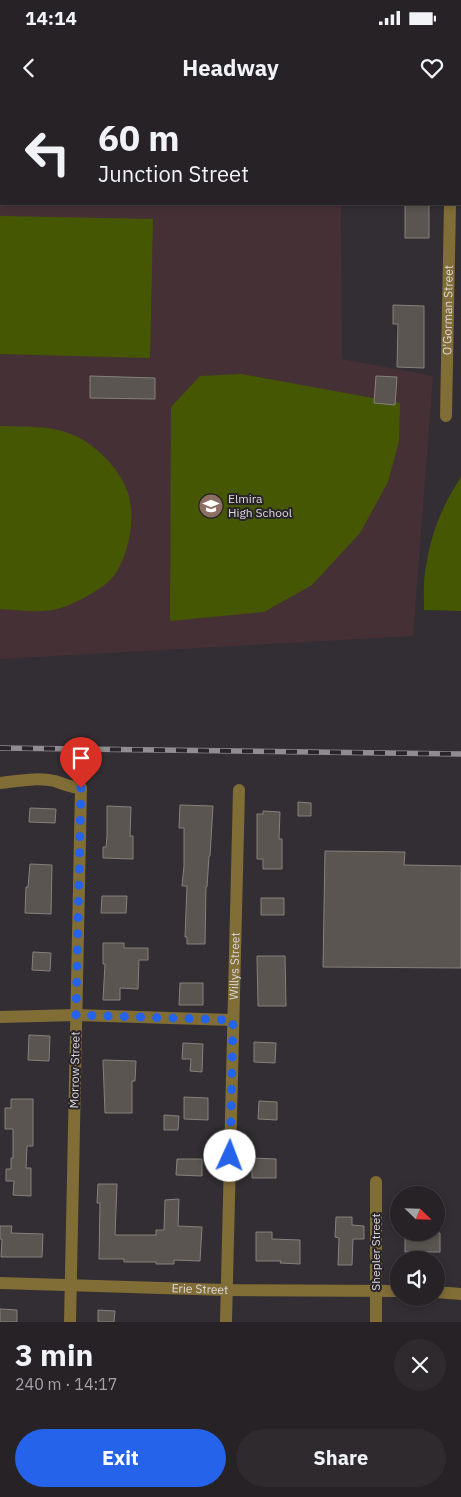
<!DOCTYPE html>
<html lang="en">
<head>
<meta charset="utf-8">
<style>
  :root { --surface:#262226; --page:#2e2a2e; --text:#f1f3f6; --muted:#a4a4a7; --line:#423f43; --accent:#2563eb }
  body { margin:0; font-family:"IBM Plex Sans",sans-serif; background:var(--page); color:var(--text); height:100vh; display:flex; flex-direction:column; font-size:19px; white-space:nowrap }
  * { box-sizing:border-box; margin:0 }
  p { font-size:16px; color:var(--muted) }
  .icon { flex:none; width:28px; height:28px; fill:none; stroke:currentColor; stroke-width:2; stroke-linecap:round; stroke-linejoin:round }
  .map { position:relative; height:1222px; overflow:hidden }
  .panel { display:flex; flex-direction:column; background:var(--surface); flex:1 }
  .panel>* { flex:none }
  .top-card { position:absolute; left:0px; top:0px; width:461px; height:105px; box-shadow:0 2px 8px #0003,0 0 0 1px var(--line); background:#262226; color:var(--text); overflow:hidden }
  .needle { width:32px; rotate:113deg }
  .buttons { position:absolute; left:390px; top:1086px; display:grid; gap:10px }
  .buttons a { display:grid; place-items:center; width:55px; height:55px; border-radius:50%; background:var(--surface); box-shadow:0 2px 8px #0003,0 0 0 1px var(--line); font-size:25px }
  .pin { position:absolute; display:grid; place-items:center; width:42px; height:42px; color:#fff; margin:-51px -21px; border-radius:50% 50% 50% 0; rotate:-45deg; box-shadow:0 0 5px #0007 }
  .pin .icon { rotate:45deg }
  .me { position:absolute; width:55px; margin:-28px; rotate:2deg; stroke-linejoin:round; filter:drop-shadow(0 0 4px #0008) }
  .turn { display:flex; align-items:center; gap:18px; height:105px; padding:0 15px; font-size:22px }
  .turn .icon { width:65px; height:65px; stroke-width:2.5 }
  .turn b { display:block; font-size:35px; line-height:42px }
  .round { display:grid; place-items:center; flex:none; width:52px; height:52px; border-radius:26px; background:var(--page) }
  .overview { display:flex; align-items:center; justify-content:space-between; height:85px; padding:0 15px }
  h1 { font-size:30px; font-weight:700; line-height:38px }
  .button { display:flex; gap:10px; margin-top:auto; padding:10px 15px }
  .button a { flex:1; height:58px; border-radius:30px; background:var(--accent); color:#fff; font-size:20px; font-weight:700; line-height:58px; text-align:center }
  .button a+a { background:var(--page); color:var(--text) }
  .status { display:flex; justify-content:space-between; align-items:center; height:35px; padding:0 25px; background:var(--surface); direction:ltr }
  .status svg { height:14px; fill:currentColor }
  header { display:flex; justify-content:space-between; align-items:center; height:65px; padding:0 15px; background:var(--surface); font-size:22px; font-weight:700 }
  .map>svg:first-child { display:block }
</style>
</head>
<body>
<div class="status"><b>14:14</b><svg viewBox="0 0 49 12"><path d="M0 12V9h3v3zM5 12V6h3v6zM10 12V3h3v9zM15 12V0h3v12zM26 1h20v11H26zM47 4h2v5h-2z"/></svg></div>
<header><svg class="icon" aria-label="back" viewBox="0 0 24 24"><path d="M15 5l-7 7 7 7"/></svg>Headway<svg class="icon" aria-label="heart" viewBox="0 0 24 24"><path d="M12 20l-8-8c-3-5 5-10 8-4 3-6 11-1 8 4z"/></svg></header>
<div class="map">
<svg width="461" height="1222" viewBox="0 0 461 1222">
  <rect width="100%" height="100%" fill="#322e33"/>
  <path fill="#453135" d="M 0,80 L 1,104 L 341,104 L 342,259 L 433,276 L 413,536 L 0,559 Z"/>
  <path fill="#465703" d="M 0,116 L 153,119 L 150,258 L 0,254 Z
    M 241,274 L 400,303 L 399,341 L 388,382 L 360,433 L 312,485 L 264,512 L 170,521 L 171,307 L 200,276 Z
    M 0,326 C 22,327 47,325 68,333 C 93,341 120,368 128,393 C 136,418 129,456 113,477 C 104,488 75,504 61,508 C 42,514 19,510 0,509 Z
    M 461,377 L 461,511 L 424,510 C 424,496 423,481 426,467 C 431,433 442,406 461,377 Z"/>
  <path fill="#5a5550" stroke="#87817c" d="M 405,105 L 429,105 L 429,138 L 405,138 Z
    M 393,205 L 424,206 L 424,268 L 397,267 L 398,224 L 393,224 Z
    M 90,276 L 155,278 L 155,299 L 90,298 Z
    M 376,276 L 397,277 L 395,305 L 374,303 Z
    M 298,702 L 311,703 L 311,716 L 298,716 Z
    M 180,705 L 213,706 L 210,756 L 209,756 L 207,787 L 206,787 L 205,844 L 187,844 L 187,837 L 185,837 L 187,786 L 182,786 L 184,766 L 184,728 L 179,728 Z
    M 107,706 L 131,707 L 130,736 L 133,736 L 133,759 L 103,758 L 103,747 L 106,747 L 107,736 Z
    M 30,708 L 56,709 L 55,723 L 29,722 Z
    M 263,711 L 280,712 L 279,739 L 282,739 L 282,769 L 263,769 L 263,759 L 257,759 L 257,714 L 263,714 Z
    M 325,751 L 405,752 L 404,765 L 461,766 L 461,868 L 323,867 Z
    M 30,764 L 52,765 L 51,814 L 25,813 L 26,787 L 28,787 Z
    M 102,796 L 127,796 L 126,813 L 101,813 Z
    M 261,798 L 284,798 L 284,815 L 261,815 Z
    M 103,843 L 124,843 L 124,848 L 148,848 L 148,860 L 139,860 L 138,889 L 120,888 L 120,900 L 103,900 L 105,864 L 103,864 Z
    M 33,852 L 51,853 L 50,871 L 32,870 Z
    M 257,856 L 285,856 L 286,906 L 258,906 Z
    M 180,883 L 203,883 L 203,905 L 179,905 Z
    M 29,935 L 50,936 L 49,961 L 28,960 Z
    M 254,942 L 276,943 L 275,963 L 254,962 Z
    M 183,943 L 203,944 L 202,972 L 190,971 L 191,959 L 182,959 Z
    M 103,960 L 136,961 L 135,981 L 132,981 L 132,1013 L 105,1013 Z
    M 184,997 L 208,998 L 208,1020 L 184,1019 Z
    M 11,999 L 33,999 L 33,1046 L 27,1046 L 26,1068 L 31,1068 L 31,1096 L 13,1095 L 14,1081 L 6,1081 L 6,1069 L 11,1069 L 11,1058 L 13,1058 L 13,1029 L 5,1029 L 5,1008 L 11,1008 Z
    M 259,1001 L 277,1002 L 277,1020 L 258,1019 Z
    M 164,1015 L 179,1016 L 178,1030 L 164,1030 Z
    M 252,1058 L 276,1059 L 276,1078 L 252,1078 Z
    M 177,1059 L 202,1059 L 202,1076 L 176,1075 Z
    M 98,1084 L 117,1084 L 115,1135 L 156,1135 L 156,1130 L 164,1130 L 165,1100 L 179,1099 L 178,1126 L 202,1127 L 200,1161 L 174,1160 L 174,1164 L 156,1164 L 156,1162 L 124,1162 L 124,1159 L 99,1159 L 100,1103 L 97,1103 Z
    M 336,1117 L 352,1117 L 352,1125 L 364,1126 L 364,1139 L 353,1139 L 352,1165 L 338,1165 L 339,1138 L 335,1137 Z
    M 0,1126 L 12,1126 L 11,1133 L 43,1134 L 42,1157 L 1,1157 L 2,1139 L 0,1139 Z
    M 256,1132 L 272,1132 L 272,1139 L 300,1140 L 300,1164 L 280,1163 L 281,1161 L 256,1161 Z
    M 405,1132 L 440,1133 L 440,1152 L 405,1152 Z
    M 0,1209 L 17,1210 L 17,1222 L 0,1222 Z
    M 98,1210 L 115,1211 L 114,1222 L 98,1222 Z"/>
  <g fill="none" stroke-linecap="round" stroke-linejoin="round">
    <g stroke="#816d36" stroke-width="12">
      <path d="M 239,1 L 239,0"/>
      <path d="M 457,1 L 457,0"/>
      <path d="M 0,68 L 1,68"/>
      <path d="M 460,78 L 461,78"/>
      <path id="s1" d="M 446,316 L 450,104"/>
      <path d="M 0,683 C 19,681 36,677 55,681 C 64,684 72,688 81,688 L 70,1222"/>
      <path d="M 0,917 L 76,915 L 233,920"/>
      <path d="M 376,1082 L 376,1222"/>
      <path id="s2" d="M 0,1183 L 226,1190 L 399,1191"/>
      <path d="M 436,1192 L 461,1194"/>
      <path id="s3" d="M 226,1222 L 239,690"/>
    </g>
    <defs>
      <path id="rail" d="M 0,648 L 461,654"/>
    </defs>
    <use href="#rail" stroke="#908d91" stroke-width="5.5"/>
    <use href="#rail" stroke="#282429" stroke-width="4" stroke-dasharray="11" stroke-linecap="butt"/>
  </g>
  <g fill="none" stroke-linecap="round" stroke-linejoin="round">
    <path stroke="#2563eb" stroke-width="9" stroke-dasharray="0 16.2" d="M 81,688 L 76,915 L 233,920 L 230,1056"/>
  </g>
  <defs>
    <symbol id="school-disc" viewBox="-11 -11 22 22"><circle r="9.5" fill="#8d6e63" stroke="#282429"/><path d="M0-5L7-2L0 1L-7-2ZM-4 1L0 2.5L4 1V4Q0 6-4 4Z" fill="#fff"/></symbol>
  </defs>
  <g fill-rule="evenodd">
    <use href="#school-disc" x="197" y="392" width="28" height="28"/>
  </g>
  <g text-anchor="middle" stroke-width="4" stroke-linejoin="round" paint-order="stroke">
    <g font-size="12" fill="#dbd9dc" stroke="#282429">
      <text dy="4" stroke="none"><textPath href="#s1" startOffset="106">O'Gorman Street</textPath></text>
      <text dy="4" stroke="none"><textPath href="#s3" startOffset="356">Willys Street</textPath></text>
      <text transform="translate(75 970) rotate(-89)" y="4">Morrow Street</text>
      <text transform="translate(376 1152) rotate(-90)" y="4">Shepler Street</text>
      <text dy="4" stroke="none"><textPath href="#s2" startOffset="200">Erie Street</textPath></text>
    </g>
    <g font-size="12" fill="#dbd9dc" stroke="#282429" text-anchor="start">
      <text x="228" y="403">Elmira<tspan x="228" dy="14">High School</tspan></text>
    </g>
  </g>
</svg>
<div class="buttons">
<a><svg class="needle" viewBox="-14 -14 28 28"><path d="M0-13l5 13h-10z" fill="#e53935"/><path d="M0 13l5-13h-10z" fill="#a4a4a7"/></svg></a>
<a><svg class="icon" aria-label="sound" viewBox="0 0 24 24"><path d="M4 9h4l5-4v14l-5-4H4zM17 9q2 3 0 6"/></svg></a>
</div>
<div class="pin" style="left:81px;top:688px;background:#d93025"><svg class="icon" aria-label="arrive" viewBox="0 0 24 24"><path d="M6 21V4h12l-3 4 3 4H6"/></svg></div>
<svg class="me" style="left:230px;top:1056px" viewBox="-20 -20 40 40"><circle r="19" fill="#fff"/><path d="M0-13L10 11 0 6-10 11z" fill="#2563eb"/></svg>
<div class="top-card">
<div class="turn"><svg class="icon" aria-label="left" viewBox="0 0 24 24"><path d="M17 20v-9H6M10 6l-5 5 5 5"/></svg><div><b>60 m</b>Junction Street</div></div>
</div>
</div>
<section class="panel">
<div class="overview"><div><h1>3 min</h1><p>240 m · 14:17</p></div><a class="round"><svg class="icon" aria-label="close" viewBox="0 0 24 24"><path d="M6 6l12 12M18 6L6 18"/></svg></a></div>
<div class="button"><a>Exit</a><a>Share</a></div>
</section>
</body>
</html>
